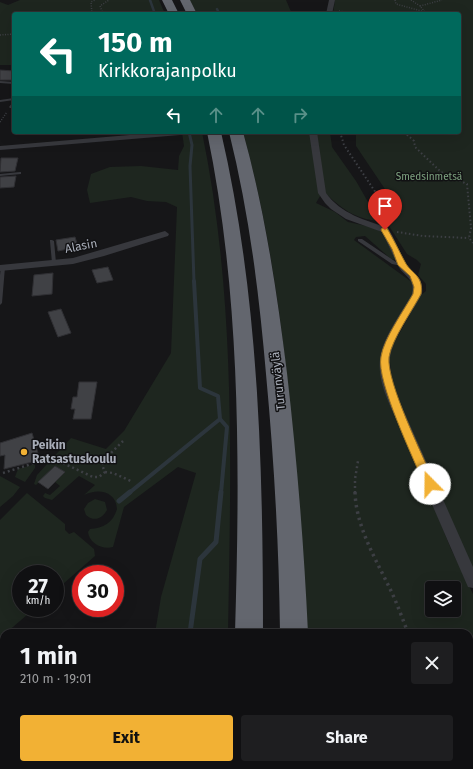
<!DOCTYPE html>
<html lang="en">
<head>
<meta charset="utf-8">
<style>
  :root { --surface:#101012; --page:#1e1e20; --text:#f1f3f6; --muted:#9c9d9f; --line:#303032; --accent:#f2b134 }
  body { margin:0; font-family:"Fira Sans",sans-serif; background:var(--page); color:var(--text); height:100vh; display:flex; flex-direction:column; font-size:15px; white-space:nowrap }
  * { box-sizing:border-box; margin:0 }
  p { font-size:13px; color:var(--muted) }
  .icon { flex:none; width:22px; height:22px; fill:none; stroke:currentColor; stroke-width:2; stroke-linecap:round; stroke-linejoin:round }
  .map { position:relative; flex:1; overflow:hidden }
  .details { position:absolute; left:0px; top:629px; width:473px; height:140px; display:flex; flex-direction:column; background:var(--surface); border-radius:12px 12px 0 0; box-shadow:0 4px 16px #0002,0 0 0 1px var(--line) }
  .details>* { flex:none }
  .hud { position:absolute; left:12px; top:12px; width:449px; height:122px; border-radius:4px; box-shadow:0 4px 16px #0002,0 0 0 1px var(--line); background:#00695c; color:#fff; overflow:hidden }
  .tools { position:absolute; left:425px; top:581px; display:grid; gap:8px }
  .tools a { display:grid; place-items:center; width:36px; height:36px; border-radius:4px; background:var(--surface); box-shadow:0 4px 16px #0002,0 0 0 1px var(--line); font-size:20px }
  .speed { position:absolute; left:12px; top:565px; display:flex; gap:8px; font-size:20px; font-weight:700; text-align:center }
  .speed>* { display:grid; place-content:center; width:52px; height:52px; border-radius:50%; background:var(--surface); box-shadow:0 4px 16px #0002,0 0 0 1px var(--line); line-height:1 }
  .speed small { font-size:10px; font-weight:400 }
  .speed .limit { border:6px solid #d22; background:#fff; color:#111 }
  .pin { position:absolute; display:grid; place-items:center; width:34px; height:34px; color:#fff; margin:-41px -17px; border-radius:50% 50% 50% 0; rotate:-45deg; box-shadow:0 0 4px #0007 }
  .pin .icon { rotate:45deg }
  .me { position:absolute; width:44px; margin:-22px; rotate:338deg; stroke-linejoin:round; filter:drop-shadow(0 0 3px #0008) }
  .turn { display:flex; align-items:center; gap:14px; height:84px; padding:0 20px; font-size:18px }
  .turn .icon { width:52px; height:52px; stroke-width:2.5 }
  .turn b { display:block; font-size:28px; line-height:34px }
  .lanes { display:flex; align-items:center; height:38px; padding:0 20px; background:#0003; justify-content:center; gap:20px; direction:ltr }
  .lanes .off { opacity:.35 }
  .round { display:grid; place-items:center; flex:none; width:42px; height:42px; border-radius:4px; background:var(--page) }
  .overview { display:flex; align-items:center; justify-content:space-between; height:68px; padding:0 20px }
  h1 { font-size:24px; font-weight:700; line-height:30px }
  .button { display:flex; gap:8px; margin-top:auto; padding:8px 20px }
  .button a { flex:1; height:46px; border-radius:4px; background:var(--accent); color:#111; font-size:16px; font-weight:700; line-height:46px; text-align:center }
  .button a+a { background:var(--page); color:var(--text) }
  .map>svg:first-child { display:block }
</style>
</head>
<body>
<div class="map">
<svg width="473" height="769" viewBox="0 0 473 769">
  <rect width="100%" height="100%" fill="#161618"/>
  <path fill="#1e261f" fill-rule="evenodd" d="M 20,0 L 159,0 L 165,14 L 14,14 L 14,65 L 0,65 L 0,2 L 8,5 Z
    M 189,0 L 286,0 L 292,14 L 197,14 Z
    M 335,0 L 473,0 L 473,570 L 418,450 L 392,383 L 389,352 L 420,296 L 426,291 L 426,284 L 418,275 L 421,264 L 417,260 L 407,254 L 373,201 L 391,198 L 356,146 L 356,132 L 459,132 L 459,14 L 333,14 Z
    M 182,132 L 202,132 C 236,297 231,466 228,633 L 155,633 L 161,597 L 196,473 L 178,467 L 124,507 L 113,547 C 102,550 89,543 88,532 L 90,529 C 103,528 113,523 117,509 C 116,491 98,488 84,495 L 95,485 L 79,476 L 52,500 L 45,498 L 43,496 L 45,493 L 50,495 L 60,486 L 55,482 L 65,472 L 55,466 L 36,485 L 34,484 L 37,475 L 71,438 L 106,449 L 124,431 L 171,353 L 177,207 L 166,202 L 147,201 L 131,197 L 90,203 L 87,190 L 91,174 L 110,167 L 141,166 L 178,170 L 179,156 L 184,146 Z
    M 243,132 L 330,132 L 332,147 L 356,181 L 379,221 C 354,219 341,208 323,191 L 316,203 L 335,212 L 348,222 L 371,227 L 384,233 L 397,260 L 391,259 L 365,236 L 356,237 L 354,240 L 413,283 L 415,291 L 382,353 L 388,393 L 451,549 L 473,594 L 473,769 L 310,769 L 310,765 L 469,765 L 469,633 L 307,633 C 295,465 288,295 243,132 ZM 432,588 L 454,588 L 454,610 L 432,610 Z
    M 35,464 L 35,468 L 25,482 L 15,477 L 18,469 Z
    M 0,476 L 20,487 L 13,496 L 0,507 Z
    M 27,493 L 65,524 L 65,530 L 69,534 L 74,532 L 94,549 L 95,556 L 55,591 L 55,574 L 21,574 L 21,608 L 35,608 L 6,633 L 4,633 L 0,638 L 0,520 Z
    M 95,499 L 105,502 L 107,510 C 102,519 94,522 86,515 L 84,509 L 88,503 Z
    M 56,765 L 222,765 L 222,769 L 56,769 Z"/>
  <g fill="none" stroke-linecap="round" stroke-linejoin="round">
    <path stroke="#2c353c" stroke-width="2.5" d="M 150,0 L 155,14
      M 213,14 L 219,13 L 217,9"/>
    <path stroke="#2c353c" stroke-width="3" d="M 189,132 L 192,145 L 190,166 L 194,282"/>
    <path stroke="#2c353c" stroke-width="4" d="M 220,419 L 227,427 L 221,493
      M 129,493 L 220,419 L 218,396 L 200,388 L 194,281"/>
    <path stroke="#2c353c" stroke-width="5" d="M 119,501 L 130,492
      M 190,633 L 200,559 L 216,542 L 221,492
      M 173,769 L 174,765"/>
  </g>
  <path fill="#404145" stroke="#303034" d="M 0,70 L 14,71 L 14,80 L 0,80 Z
    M 1,158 L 18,158 L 15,171 L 0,172 Z
    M 16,176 L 14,187 L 0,188 L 0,177 Z
    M 75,237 L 78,247 L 58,251 L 56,240 Z
    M 108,267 L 113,280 L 97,283 L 92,270 Z
    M 53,273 L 52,294 L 32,296 L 34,275 Z
    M 61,309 L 71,333 L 58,337 L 48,312 Z
    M 79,382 L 97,382 L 91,419 L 73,419 L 75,409 L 71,409 L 73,397 L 77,397 Z
    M 32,433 L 40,460 L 4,469 L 5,455 L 0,456 L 0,443 Z
    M 55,466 L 65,472 L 48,489 L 38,482 Z"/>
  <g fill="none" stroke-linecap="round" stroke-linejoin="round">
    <path stroke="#3d3f44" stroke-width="1.5" stroke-dasharray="1 1.5" stroke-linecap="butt" d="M 395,0 L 396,4 L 425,12
      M 411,0 L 420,6
      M 339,11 L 356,14
      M 92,14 L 91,2 L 95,0
      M 103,14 L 100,6 L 109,0
      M 424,14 L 425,12 L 420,6 L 442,0
      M 0,35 L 14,34
      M 0,122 L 7,112"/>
    <path stroke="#3d3f44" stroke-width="2" stroke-dasharray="1.5 2.5" stroke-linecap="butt" d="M 340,132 L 344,145 L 378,196 L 383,220
      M 404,132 L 414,141 L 415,147 L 441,172 L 467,184 L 471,228 L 469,238 L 473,243
      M 397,232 L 423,236 L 469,238"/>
    <path stroke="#3d3f44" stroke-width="2.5" stroke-dasharray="2 3" stroke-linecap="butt" d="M 54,459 L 93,477 L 99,477 L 105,472 L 102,465 L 103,461 L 123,441
      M 105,472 L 113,473 L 133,482
      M 3,473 L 44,460
      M 355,493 L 355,479 L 358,461"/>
    <path stroke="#3d3f44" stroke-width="3.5" stroke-dasharray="2.5 4" stroke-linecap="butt" d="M 355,492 C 356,528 377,561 392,593 C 398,606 403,620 408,633
      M 469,681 L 473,682
      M 388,769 L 391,765"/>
    <path fill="#37383d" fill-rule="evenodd" d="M 0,81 L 14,82 L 14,84 L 0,83 Z
      M 14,98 L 14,100 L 0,102 L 0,100 Z
      M 13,102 L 14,102 L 14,108 L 10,108 L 9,107 Z
      M 20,172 L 21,172 L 21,174 L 0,176 L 0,174 Z
      M 358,239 L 362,239 L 396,262 L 404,264 L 404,265 L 402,266 L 392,264 L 358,241 Z
      M 50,240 L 52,240 L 54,241 L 56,263 L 54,264 L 52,263 L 50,241 Z
      M 1,266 L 5,266 L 5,267 L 2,303 L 0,305 L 0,275 Z"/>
    <path fill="#37383d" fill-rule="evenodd" d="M 329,0 L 335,0 L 332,14 L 326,14 Z
      M 165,132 L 184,133 L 180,135 L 0,150 L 0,146 Z
      M 309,132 L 317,132 L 326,193 C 341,214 365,220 388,228 C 395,239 399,251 405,262 C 413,275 424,275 422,294 C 412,313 393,337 390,358 C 389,371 394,385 398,398 L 473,567 L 473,588 L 468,587 C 446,537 424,487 404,436 C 394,412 377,386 380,359 C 382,338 402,312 412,294 C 415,276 403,277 397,264 C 392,253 387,242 382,232 L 346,219 L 331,209 L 325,203 L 318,193 Z
      M 165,231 L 169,234 L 168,236 L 104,256 L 73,264 L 0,271 L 0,265 L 73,258 Z"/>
    <path fill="#63666e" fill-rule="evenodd" d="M 162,0 L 172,0 L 179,14 L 169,14 Z
      M 180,0 L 190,0 L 197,14 L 187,14 Z
      M 207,132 L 221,132 C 259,296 263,466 263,633 L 235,633 C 240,466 241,296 207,132 Z
      M 229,132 L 243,132 C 265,211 277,292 287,373 C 297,460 304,546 308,633 L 280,633 C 279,546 274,460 266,374 C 259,292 249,212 229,132 Z
      M 230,765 L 262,765 L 262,769 L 230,769 Z
      M 280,765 L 312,765 L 312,769 L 280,769 Z"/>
  </g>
  <path fill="#f2b134" stroke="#9d7322" d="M 382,228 L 387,228 L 388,230 C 394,240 399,251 405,262 C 411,274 424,275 421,294 C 412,311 392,339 389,357 C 386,382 424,458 435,484 L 433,487 L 430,489 L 426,487 L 424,484 C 414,459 376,381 381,357 C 384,338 403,312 413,294 L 414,287 L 410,276 L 398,265 L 392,249 L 381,230 Z"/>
  <circle fill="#f2b134" stroke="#111113" stroke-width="1.5" cx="24" cy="452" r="4"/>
  <g text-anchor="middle" stroke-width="3" stroke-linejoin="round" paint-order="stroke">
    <g font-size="10" fill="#7fa381" stroke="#111113">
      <text x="429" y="180">Smedsinmetsä</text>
    </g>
    <g font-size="12" fill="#a8adb8" stroke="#111113">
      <text transform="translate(81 246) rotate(-11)" y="4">Alasin</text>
      <text transform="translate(278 381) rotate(-96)" y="4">Turunväylä</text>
    </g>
    <g font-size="12" font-weight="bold" fill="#a8adb8" stroke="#111113" text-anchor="start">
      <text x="32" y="449">Peikin<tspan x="32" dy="14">Ratsastuskoulu</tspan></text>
    </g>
  </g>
</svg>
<div class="tools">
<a><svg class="icon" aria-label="layers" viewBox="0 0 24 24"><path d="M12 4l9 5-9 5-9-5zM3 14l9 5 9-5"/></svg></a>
</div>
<div class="speed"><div>27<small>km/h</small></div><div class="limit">30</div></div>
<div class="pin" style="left:385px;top:230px;background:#d93025"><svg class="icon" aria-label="arrive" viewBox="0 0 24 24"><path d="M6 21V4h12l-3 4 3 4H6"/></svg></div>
<svg class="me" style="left:430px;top:484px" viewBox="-20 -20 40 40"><circle r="19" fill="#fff"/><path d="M0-13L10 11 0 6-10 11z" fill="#f2b134"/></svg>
<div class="hud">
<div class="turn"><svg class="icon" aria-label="left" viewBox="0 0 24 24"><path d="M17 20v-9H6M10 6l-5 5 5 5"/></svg><div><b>150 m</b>Kirkkorajanpolku</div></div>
<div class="lanes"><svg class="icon" aria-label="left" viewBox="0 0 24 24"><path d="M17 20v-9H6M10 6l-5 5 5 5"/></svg><svg class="icon off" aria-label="ahead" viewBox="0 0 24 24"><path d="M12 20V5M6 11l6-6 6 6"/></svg><svg class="icon off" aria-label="ahead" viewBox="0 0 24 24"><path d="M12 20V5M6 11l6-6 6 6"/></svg><svg class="icon off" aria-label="right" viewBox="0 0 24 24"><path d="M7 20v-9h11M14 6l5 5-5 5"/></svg></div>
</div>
<section class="details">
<div class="overview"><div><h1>1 min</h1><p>210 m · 19:01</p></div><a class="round"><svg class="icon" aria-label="close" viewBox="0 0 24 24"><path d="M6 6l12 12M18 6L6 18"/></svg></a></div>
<div class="button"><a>Exit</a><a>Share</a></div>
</section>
</div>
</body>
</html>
